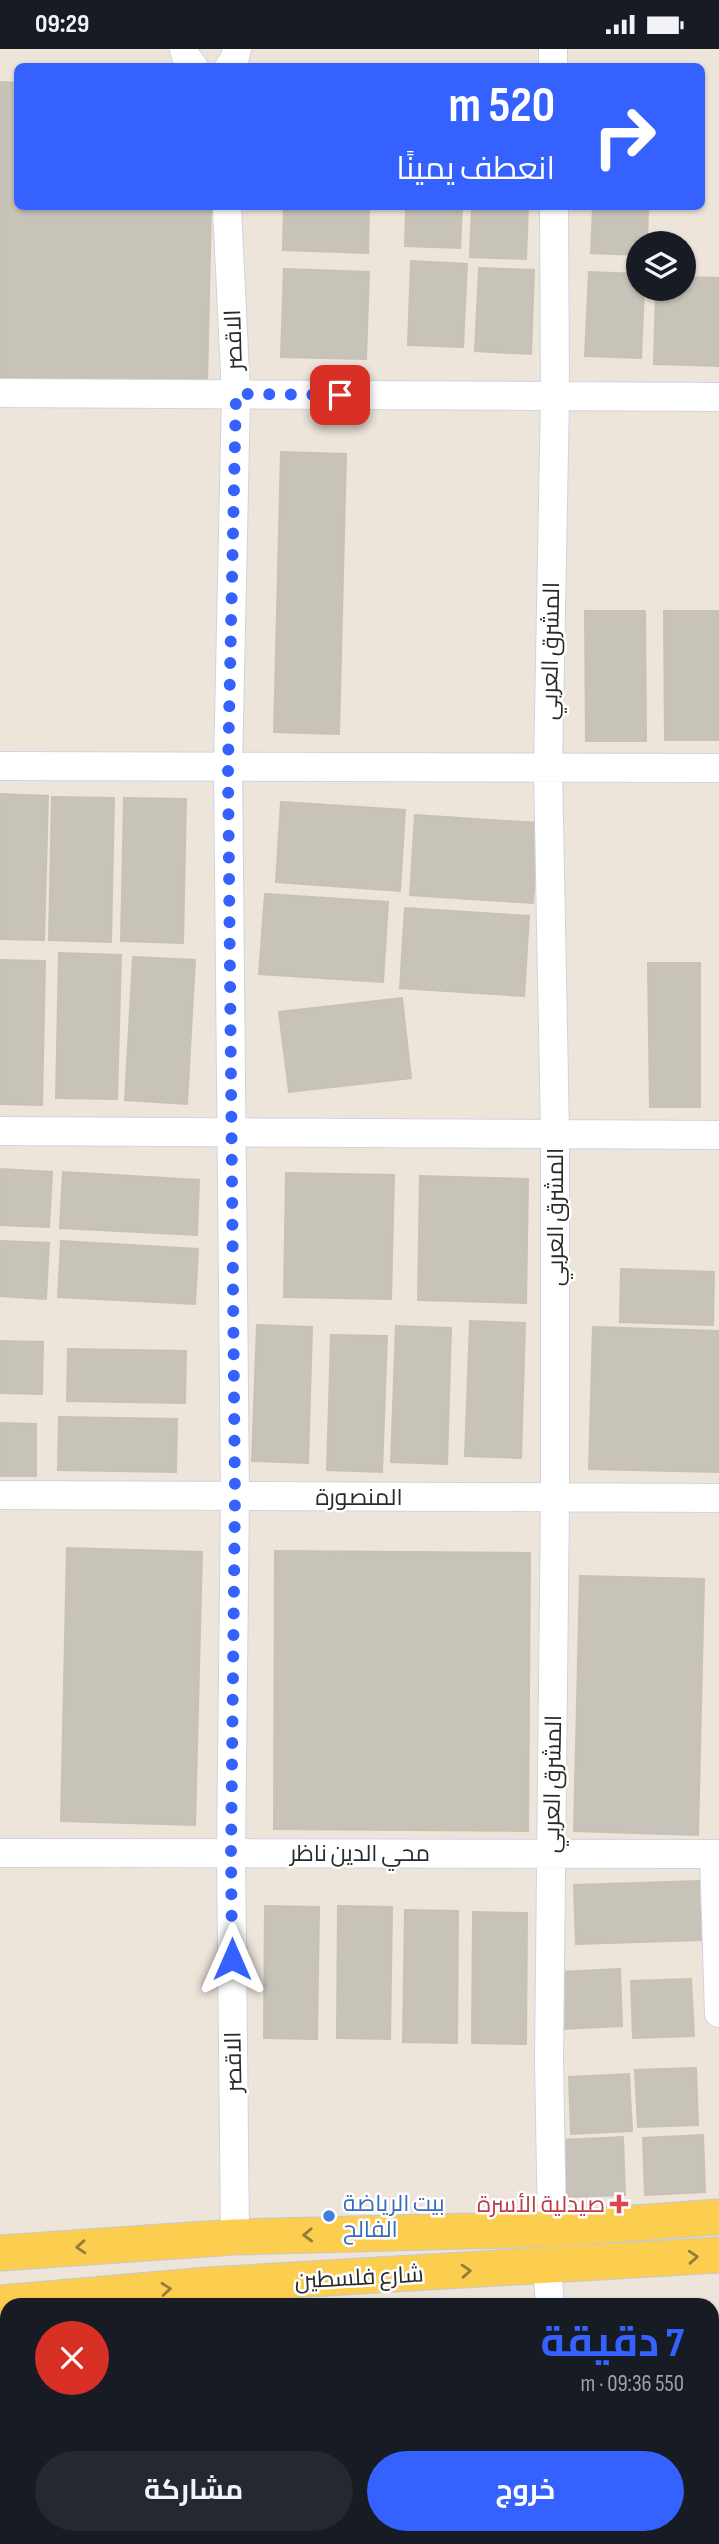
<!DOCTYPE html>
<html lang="ar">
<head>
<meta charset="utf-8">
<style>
  :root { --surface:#171b24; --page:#242831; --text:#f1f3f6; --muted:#9ea1a6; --accent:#3562ff }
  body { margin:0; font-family:"Sofia Sans Condensed",Cairo,sans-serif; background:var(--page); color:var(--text); direction:rtl; height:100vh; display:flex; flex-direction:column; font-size:26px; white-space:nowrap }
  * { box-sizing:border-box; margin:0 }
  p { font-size:23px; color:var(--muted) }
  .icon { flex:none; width:38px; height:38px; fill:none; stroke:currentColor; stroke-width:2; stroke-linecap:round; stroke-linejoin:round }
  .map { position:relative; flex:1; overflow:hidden; direction:ltr }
  .drawer { position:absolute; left:0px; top:2249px; width:719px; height:247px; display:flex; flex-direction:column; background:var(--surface); border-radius:21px 21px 0 0; box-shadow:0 2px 5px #0004; direction:rtl }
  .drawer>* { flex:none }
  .banner { position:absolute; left:14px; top:14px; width:691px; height:147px; border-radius:10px; box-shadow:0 2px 5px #0004; direction:rtl; background:#3562ff; color:#fff; overflow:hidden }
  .fabs { position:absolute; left:626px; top:182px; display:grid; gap:14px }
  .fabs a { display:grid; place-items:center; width:70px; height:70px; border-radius:50%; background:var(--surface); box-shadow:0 2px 5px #0004; font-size:35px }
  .pin { position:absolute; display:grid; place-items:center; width:60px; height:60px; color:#fff; margin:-30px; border-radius:14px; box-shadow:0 4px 10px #0006 }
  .me { position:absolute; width:77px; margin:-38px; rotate:0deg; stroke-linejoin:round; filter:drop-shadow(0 0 5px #0008) }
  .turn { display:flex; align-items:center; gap:24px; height:147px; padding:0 35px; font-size:32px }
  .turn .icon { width:91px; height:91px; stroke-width:2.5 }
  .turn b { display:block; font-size:49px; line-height:60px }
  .round { display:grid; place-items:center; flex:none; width:74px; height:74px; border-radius:37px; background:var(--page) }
  .headline { display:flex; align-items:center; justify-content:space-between; height:119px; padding:0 35px }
  h1 { font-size:42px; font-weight:700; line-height:52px; color:var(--accent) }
  .cta { display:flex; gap:14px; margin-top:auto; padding:14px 35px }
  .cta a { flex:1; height:80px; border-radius:42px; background:var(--accent); color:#fff; font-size:28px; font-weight:700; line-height:80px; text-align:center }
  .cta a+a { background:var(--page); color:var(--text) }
  .status { display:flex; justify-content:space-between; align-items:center; height:49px; padding:0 35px; background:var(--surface); direction:ltr }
  .status svg { height:19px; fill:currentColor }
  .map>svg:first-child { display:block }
</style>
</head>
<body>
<div class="status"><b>09:29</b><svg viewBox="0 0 49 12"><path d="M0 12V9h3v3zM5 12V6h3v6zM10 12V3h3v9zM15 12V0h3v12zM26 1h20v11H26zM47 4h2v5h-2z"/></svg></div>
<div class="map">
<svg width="719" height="2495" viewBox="0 0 719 2495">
  <rect width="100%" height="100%" fill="#ede4da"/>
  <path fill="#c7c3b9" stroke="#c9c1b4" stroke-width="2" d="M 0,33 L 18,34 L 18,158 L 211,158 L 207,334 L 0,328 Z
    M 284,158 L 369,158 L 368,204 L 283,201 Z
    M 406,158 L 462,158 L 460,199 L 405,197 Z
    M 472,158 L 528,158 L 526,210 L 470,208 Z
    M 593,158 L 648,158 L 647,194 L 639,194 L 639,206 L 591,204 Z
    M 411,212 L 467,215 L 463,298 L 408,296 Z
    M 479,219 L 534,221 L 531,305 L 475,302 Z
    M 284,220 L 369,223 L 366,310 L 281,308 Z
    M 589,223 L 639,225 L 639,240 L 644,240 L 641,309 L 585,307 Z
    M 684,228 L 719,229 L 719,317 L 654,315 L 656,240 L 684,240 Z
    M 281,403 L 346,405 L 339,685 L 274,683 Z
    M 585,562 L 645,562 L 646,692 L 586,692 Z
    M 664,562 L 719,562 L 719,691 L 665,691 Z
    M 0,745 L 48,747 L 44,891 L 0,890 Z
    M 52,748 L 114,749 L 111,893 L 49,891 Z
    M 124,749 L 186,750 L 183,894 L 121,892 Z
    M 281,753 L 405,761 L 400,842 L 276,833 Z
    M 415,766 L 538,774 L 533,854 L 410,846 Z
    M 265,845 L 388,853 L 383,933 L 259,925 Z
    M 405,859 L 529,867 L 524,947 L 400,939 Z
    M 59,904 L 121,906 L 117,1050 L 56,1049 Z
    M 133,908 L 195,911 L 187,1055 L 125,1051 Z
    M 0,911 L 45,912 L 42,1056 L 0,1055 Z
    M 648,914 L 700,914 L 700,1058 L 650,1058 Z
    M 402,949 L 411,1029 L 289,1043 L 279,963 Z
    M 0,1120 L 52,1123 L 49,1178 L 0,1176 Z
    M 63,1123 L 199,1131 L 197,1186 L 60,1179 Z
    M 286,1124 L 394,1126 L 391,1250 L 284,1248 Z
    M 420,1127 L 528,1130 L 526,1254 L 418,1251 Z
    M 0,1192 L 49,1194 L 46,1250 L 0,1247 Z
    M 61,1192 L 198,1200 L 195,1255 L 58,1248 Z
    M 621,1220 L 714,1223 L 713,1276 L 620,1273 Z
    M 470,1272 L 525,1274 L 521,1409 L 465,1407 Z
    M 257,1276 L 312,1278 L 308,1414 L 252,1412 Z
    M 396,1277 L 451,1279 L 447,1415 L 391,1413 Z
    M 593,1278 L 719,1282 L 719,1423 L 589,1420 Z
    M 331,1286 L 387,1287 L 382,1423 L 327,1421 Z
    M 0,1292 L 43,1293 L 42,1345 L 0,1344 Z
    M 68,1300 L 186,1302 L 185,1354 L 67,1352 Z
    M 59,1368 L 177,1370 L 176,1423 L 58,1421 Z
    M 0,1374 L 36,1375 L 36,1427 L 0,1427 Z
    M 67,1499 L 202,1503 L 195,1776 L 61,1772 Z
    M 275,1502 L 530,1504 L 528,1782 L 274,1780 Z
    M 580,1527 L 704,1530 L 698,1786 L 574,1782 Z
    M 699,1832 L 701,1891 L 576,1895 L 574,1836 Z
    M 265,1857 L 319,1858 L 317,1990 L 264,1989 Z
    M 338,1857 L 392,1858 L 390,1990 L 337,1989 Z
    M 405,1861 L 458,1862 L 457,1994 L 403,1993 Z
    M 473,1863 L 527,1864 L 526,1995 L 472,1994 Z
    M 620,1920 L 622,1977 L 562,1980 L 559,1923 Z
    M 691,1930 L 694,1987 L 633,1989 L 631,1932 Z
    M 696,2019 L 698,2076 L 638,2078 L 635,2021 Z
    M 629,2025 L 632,2082 L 571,2085 L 569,2028 Z
    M 703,2086 L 705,2143 L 645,2146 L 643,2089 Z
    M 623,2088 L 625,2146 L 565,2148 L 562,2091 Z
    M 717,2338 L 719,2388 L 712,2388 L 712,2339 Z
    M 712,2424 L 719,2424 L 719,2473 L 712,2473 Z
    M 77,2488 L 127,2488 L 127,2495 L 77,2495 Z
    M 160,2488 L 209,2488 L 210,2495 L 160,2495 Z
    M 417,2488 L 467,2488 L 467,2489 L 418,2491 Z"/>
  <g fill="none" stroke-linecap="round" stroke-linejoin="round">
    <defs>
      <path id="minor" d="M 184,0 L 186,8 L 194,18
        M 553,0 L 553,18
        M 229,18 L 234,11 L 237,0
        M 227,158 L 236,345 L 228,718 L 235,1447 L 231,1804 L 235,2188
        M 0,344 L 719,348
        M 0,717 L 719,719
        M 0,1082 L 719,1086
        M 0,1446 L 719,1449
        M 0,1804 L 719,1805
        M 714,1805 L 719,1964
        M 552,2180 L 549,2011 L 555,1448 L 555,1085 L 548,719 L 555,347 L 554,158
        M 547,2217 L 550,2256
        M 232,2488 L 232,2495
        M 565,2488 L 565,2495"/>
      <path id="major" d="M 0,2204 L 235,2188 L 552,2180 L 719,2168
        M 0,2254 L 208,2236 L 719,2206"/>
    </defs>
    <use href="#minor" stroke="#cfd4e4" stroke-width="30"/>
    <use href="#major" stroke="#c8c8c8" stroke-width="37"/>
    <use href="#minor" stroke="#fff" stroke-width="28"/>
    <use href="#major" stroke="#fcce50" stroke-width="35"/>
  </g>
  <defs><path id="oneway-chevron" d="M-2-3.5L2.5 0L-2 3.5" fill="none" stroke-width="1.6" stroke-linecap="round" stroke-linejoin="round" transform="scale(1.75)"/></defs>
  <g stroke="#937c3d">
    <use href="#oneway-chevron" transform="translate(308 2186) rotate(178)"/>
    <use href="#oneway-chevron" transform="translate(81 2198) rotate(176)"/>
    <use href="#oneway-chevron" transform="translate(693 2208) rotate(-4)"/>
    <use href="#oneway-chevron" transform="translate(466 2222) rotate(-4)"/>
    <use href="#oneway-chevron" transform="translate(166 2240) rotate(-5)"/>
  </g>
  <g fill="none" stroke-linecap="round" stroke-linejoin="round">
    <path stroke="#3562ff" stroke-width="12" stroke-dasharray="0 21.6" d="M 232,1910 L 231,1804 L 235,1447 L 228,718 L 236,345 L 340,346"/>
  </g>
  <path fill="#e0444e" stroke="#fff" stroke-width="2.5" d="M615.5 2144.5h7v7h7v7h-7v7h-7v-7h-7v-7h7z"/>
  <circle fill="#3f7fe0" stroke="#fff" stroke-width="2.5" cx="329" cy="2167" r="7"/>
  <g text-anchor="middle" stroke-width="5" stroke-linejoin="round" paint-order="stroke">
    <g font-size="23" fill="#2a2a2a" stroke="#fff">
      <text transform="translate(233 291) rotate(-92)" y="8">الاقصر</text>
      <text transform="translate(550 602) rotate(-89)" y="8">المشرق العربي</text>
      <text transform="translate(555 1168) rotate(-90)" y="8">المشرق العربي</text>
      <text x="359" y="1456">المنصورة</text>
      <text transform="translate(552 1735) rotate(-89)" y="8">المشرق العربي</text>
      <text x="360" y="1812">محي الدين ناظر</text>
      <text transform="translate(233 2013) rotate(-91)" y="8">الاقصر</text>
      <text transform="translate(359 2228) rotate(-3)" y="8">شارع فلسطين</text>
    </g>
    <g font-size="23" fill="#366cbe" stroke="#fff" text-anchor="start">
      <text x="343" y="2162">بيت الرياضة<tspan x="343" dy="26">الفالح</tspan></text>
    </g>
    <g font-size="23" fill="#be3a42" stroke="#fff" text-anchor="end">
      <text x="605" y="2163">صيدلية الأسرة</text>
    </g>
  </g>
</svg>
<div class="fabs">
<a><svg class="icon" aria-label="layers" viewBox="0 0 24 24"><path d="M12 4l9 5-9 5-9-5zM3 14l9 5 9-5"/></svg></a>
</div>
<div class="pin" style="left:340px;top:346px;background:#d93025"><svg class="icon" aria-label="arrive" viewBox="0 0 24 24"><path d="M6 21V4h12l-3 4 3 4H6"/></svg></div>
<svg class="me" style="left:232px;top:1910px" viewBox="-20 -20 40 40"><path d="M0-17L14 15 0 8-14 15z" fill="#3562ff" stroke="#fff" stroke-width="4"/></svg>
<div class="banner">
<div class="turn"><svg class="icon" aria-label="right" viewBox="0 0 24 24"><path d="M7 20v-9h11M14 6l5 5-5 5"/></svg><div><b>520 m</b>انعطف يمينًا</div></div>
</div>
<section class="drawer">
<div class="headline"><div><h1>7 دقيقة</h1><p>550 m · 09:36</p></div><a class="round" style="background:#d93025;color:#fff"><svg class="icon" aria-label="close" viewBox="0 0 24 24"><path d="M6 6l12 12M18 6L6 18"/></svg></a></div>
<div class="cta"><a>خروج</a><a>مشاركة</a></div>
</section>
</div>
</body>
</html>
